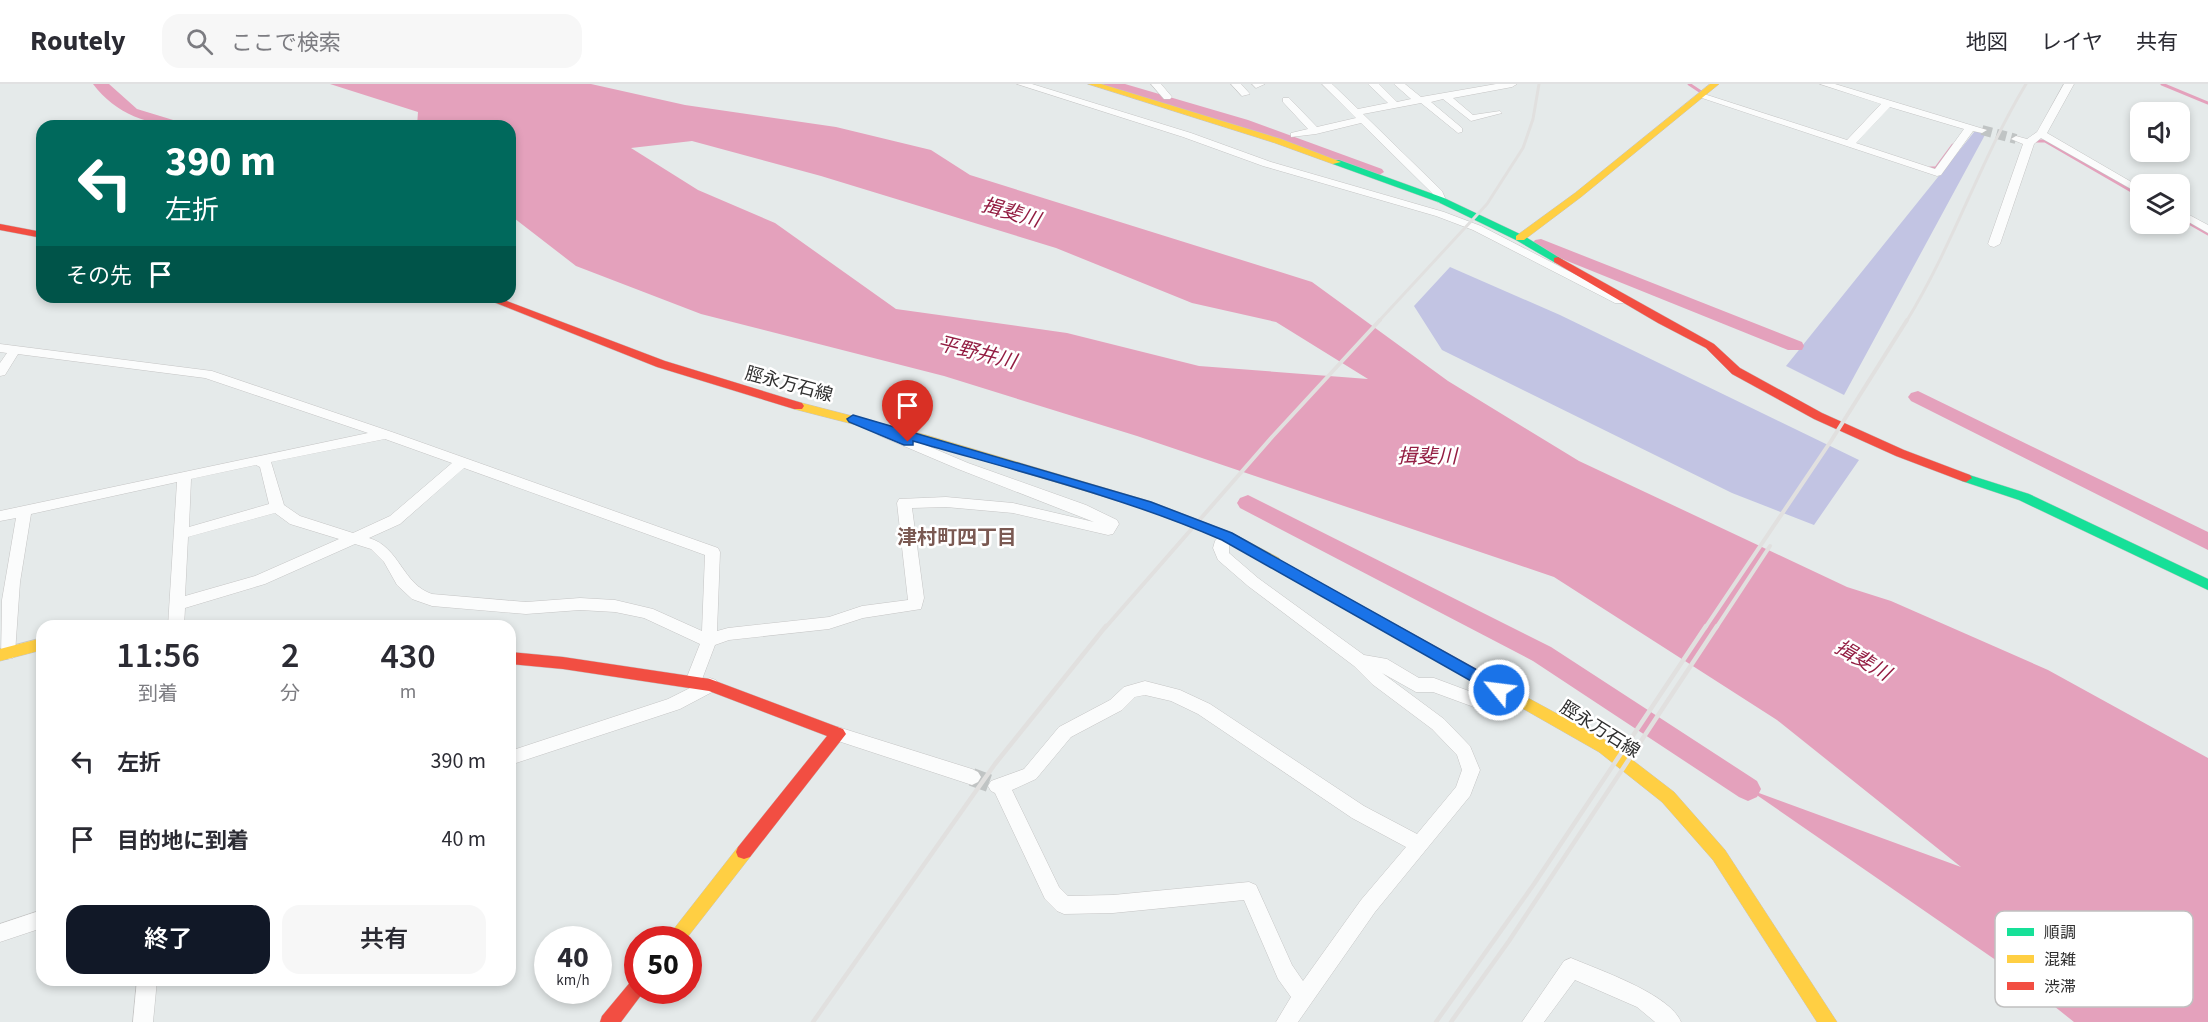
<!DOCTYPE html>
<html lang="ja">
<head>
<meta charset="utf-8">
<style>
  :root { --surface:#fff; --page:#f7f7f7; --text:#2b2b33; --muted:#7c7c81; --line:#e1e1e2; --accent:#111827 }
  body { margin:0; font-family:"Source Sans 3","Noto Sans JP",sans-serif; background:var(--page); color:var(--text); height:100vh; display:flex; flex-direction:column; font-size:22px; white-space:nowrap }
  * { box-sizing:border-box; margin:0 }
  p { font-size:20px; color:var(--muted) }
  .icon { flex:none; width:33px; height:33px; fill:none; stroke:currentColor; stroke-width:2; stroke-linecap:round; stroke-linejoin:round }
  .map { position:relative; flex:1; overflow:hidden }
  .drawer { position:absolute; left:36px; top:536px; width:480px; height:366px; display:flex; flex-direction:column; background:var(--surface); border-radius:18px; box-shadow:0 3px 9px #0003 }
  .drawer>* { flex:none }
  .banner { position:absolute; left:36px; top:36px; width:480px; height:183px; border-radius:18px; box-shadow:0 3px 9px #0003; background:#00695c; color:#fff; overflow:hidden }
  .tools { position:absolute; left:2130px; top:18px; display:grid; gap:12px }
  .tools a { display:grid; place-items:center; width:60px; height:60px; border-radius:12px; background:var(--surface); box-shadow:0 3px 9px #0003; font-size:30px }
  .speed { position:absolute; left:534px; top:842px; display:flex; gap:12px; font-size:30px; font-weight:700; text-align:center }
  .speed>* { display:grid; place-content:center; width:78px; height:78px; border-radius:50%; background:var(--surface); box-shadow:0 3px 9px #0003; line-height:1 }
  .speed small { font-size:15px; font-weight:400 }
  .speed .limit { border:9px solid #d22; background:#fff; color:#111 }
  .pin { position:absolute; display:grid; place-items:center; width:51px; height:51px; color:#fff; margin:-62px -26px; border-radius:50% 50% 50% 0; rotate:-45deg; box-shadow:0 0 6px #0007 }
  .pin .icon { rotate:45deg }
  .me { position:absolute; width:66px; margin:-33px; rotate:299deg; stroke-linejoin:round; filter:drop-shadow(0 0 4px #0008) }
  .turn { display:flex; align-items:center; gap:21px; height:126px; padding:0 30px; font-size:27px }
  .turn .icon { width:78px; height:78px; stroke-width:2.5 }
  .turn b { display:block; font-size:42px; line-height:51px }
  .then { display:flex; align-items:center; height:57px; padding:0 30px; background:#0003; gap:12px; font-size:22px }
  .eta { display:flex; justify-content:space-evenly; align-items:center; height:102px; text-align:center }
  .eta b { font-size:36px; font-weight:600; line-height:42px }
  .action { display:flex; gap:12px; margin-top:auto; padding:12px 30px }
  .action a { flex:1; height:69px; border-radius:18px; background:var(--accent); color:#fff; font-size:24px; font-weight:600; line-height:69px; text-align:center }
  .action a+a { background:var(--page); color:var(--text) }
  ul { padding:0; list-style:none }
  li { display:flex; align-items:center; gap:18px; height:78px; padding:0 30px }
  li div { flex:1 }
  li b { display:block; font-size:22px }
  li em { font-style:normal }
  header { display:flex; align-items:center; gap:36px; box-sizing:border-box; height:84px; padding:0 30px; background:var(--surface); border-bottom:2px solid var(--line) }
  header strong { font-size:28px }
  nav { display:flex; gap:33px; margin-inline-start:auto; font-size:21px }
  .search { width:420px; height:54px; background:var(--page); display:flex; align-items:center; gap:15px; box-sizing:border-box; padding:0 21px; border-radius:18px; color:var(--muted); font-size:22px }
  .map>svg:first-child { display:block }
</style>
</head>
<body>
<header>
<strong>Routely</strong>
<div class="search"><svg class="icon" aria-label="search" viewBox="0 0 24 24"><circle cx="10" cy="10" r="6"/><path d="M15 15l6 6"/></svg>ここで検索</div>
<nav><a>地図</a><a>レイヤ</a><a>共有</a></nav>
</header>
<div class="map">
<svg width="2208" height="938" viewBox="0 0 2208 938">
  <rect width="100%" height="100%" fill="#e5eaea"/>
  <path fill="#c2c4e3" d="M 1975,47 L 1986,49 L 1844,311 L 1786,282 Z
    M 1450,183 L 1560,231 L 1859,376 L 1814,441 L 1732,409 L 1442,266 L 1414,222 Z"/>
  <path fill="#e4a1bc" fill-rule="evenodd" d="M 330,0 L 591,0 L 685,21 L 836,43 L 931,66 L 970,91 L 1312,198 L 1448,297 L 1579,377 L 1847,503 L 1891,517 L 2048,586 L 2208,674 L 2208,938 L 2074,938 L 2000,879 L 1748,705 L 1961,783 L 1777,636 L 1554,493 L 1137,352 L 944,292 L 701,230 L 576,182 L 510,131 L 510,42 L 417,42 L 418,28 ZM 692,57 L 821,92 L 1056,164 L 1192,219 L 1276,238 L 1368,295 L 1199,282 L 1067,249 L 896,225 L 775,139 L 698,106 L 631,64 Z"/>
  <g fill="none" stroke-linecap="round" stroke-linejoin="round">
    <path stroke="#e4a1bc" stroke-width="3" d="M 1689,0 L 1701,8
      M 2162,0 L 2208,19
      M 2035,57 L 2045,57 L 2140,112
      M 1930,84 L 1936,84 L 1953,61
      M 2180,134 L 2208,150"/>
    <path fill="#e4a1bc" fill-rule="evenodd" d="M 93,0 L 109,0 L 137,25 L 183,39 L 186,42 C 148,42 116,30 93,0 Z
      M 1103,0 L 1125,0 L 1248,36 L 1382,85 L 1384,88 L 1376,93 L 1370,91 L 1238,42 L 1105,3 Z
      M 1541,155 L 1802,258 L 1804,262 L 1802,266 L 1788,266 L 1535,164 L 1532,160 L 1535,156 Z
      M 1918,307 L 2208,448 L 2208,466 L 1911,317 L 1908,313 L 1911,309 Z
      M 1248,411 L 1551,563 L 1757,697 L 1761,705 L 1757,713 L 1748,717 L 1739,713 L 1533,577 L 1240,424 L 1237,419 L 1240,414 Z"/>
    <path stroke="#c0c4c4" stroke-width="10" stroke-dasharray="10 5" stroke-linecap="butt" d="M 1982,46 L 2016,55"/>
    <path stroke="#c0c4c4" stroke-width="18" stroke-dasharray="18 9" stroke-linecap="butt" d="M 972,693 L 997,702"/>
    <defs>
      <path id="street" d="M 1017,0 L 1032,0 L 1191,49 L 1271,78 L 1444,128 L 1481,142 L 1625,216 L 1623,219 L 1615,219 L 1473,146 L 1436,132 L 1263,82 L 1183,53 Z
        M 1151,0 L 1161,0 L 1172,13 L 1170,15 L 1164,15 Z
        M 1231,0 L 1241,0 L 1250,10 L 1242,12 Z
        M 1252,0 L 1265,0 L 1256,4 Z
        M 1322,0 L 1332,0 L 1358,25 L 1388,19 L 1368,0 L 1379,0 L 1397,18 L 1411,15 L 1394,0 L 1405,0 L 1421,13 L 1496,0 L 1517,0 L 1512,3 L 1453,14 L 1473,31 L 1500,27 L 1502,29 L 1471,37 L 1443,15 L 1431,18 L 1462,44 L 1462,48 L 1458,49 L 1421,19 L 1363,30 L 1442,107 L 1446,116 L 1441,119 L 1437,118 L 1433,110 L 1361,39 L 1316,50 L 1291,53 L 1291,49 L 1308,45 L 1283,18 L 1283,14 L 1289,14 L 1317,43 L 1356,34 Z
        M 1820,0 L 1835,0 L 1987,46 L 1982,49 L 1973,47 L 1941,91 L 1937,92 L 1696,12 L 1704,10 L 1847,56 L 1881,20 ZM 1890,23 L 1964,45 L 1935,85 L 1856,59 Z
        M 2064,0 L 2074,0 L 2047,49 L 2140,103 L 2140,110 L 2041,54 L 2034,60 L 2000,160 L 1994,163 L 1990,162 L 1988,160 L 2023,60 L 2011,55 L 2016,52 L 2027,55 L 2037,48 Z
        M 2180,126 L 2208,141 L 2208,149 L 2180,133 Z
        M 0,260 L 212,287 L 392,348 L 718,464 L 720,468 L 717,547 L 728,544 L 829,533 L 862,522 L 908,516 L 897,419 L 899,415 L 946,413 L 1013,419 L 1094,438 L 958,385 L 878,351 L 876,348 L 878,345 L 883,343 L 968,379 L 1086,421 L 1117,436 L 1119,440 L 1113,450 L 1108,451 L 1013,429 L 946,423 L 912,424 L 924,514 L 921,525 L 863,534 L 829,545 L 729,556 L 715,561 L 701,598 L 710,594 L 716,596 L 718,601 L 716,606 L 680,625 L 510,681 L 510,667 L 668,615 L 690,604 L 685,598 L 700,560 L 644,534 L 615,528 L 580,526 L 526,530 L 432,522 L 412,515 L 397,501 L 384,478 L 371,465 L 355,460 L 265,500 L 185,524 L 184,542 L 168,542 L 177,398 L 31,430 L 20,498 L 15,569 L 13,574 L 7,575 L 1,574 L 2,516 L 16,434 L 0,437 L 0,427 L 368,349 L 205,294 L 18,270 L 5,291 L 0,292 L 0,279 L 7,269 L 0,268 ZM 385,355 L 452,379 L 390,432 L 353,449 L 300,432 L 284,421 L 271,378 ZM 256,381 L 260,383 L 269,420 L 189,443 L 191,395 ZM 464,384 L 705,471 L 702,547 L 653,525 L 615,516 L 580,514 L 526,518 L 432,510 C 402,500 400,463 369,454 L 400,440 ZM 275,429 L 290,440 L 339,455 L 255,492 L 185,512 L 188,453 Z
        M 1227,447 L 1234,452 L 1229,459 L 1229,469 L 1258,494 L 1364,571 L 1387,575 L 1419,594 L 1434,594 L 1493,616 L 1506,616 L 1518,609 L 1524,611 L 1526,616 L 1516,628 L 1493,630 L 1433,608 L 1416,608 L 1382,589 L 1444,635 L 1470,662 L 1480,686 L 1470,712 L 1375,828 L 1298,938 L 1276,938 L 1291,913 L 1278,895 L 1244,816 L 1113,829 L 1064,830 L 1057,827 L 1045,815 L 995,709 L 991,707 L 988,702 L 991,697 L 1024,685 L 1059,643 L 1110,616 L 1124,603 L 1145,597 L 1180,606 L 1210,620 L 1364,722 L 1417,750 L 1456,703 L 1462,686 L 1457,671 L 1432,645 L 1372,600 L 1354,582 L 1248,502 L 1218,476 L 1213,464 L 1215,457 L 1222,448 ZM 1145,611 L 1171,617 L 1198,630 L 1352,734 L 1406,763 L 1361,816 L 1303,897 L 1292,881 L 1256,801 L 1249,798 L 1113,811 L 1068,812 L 1059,803 L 1012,706 L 1036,695 L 1071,653 L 1122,626 L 1135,613 Z
        M 838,643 L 972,685 L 978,688 L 981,693 L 978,698 L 972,701 L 832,655 L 829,650 L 832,645 Z
        M 42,826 L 42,844 L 0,858 L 0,840 Z
        M 1571,874 C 1599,886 1670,910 1681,938 L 1655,938 L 1637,923 L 1575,896 L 1544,938 L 1522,938 L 1564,877 Z
        M 137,896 L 157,896 L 153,938 L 133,938 Z"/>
      <path id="fast" d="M 1333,76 L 1339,76 L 1444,114 L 1524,152 L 1563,176 L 1558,179 L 1554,178 L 1516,156 L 1438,118 L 1333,80 Z
        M 1966,390 L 2029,410 L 2208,495 L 2208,506 L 2019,416 L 1962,397 L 1960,394 L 1962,391 Z"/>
      <path id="slow" d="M 1088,0 L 1101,0 L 1281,55 L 1341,78 L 1333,80 L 1275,59 Z
        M 1710,0 L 1719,0 L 1581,113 L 1524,156 L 1516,156 L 1516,152 L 1575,109 Z
        M 798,318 L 926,351 L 1152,418 L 1232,449 L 1279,474 L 1281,478 L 1279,482 L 1269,482 L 1222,455 L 1142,424 L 919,357 L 794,325 L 792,322 Z
        M 42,554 L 42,566 L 0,577 L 0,565 Z
        M 1504,601 L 1609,658 L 1674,708 L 1725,766 L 1837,938 L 1817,938 L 1713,776 L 1662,718 L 1599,668 L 1499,611 L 1497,607 L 1499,603 Z
        M 744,761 L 750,763 L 752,768 L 750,773 L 686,855 L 666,855 L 738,763 Z"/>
      <path id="jam" d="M 0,140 L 42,148 L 42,154 L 0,146 Z
        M 1558,173 L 1714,260 L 1740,284 L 1822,329 L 1904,366 L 1970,391 L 1972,394 L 1966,398 L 1962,397 L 1896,372 L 1814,335 L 1732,290 L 1706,264 L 1658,239 L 1554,178 L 1554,174 Z
        M 481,213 L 496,213 L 665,277 L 802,319 L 804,322 L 802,325 L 794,325 L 657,283 Z
        M 1274,473 L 1509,603 L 1511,607 L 1509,611 L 1504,613 L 1499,611 L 1269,482 L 1267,478 Z
        M 510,568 L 563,573 L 710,595 L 843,645 L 846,650 L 750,773 L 744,775 L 738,773 L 736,768 L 738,763 L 827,652 L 709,607 L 563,585 L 510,580 Z
        M 638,893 L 638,906 L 645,906 L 621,938 L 600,938 L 602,932 L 632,896 Z"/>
    </defs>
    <use href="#street" stroke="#c5c5c5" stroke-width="1"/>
    <use href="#fast" stroke="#c5c5c5" stroke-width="1"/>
    <use href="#slow" stroke="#c5c5c5" stroke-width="1"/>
    <use href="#jam" stroke="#c5c5c5" stroke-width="1"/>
    <use href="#street" fill="#fbfcfc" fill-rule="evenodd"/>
    <use href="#fast" fill="#16e098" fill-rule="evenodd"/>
    <use href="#slow" fill="#ffcf43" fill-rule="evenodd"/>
    <use href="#jam" fill="#f24e42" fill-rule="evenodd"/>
    <path stroke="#e1e0df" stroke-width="3" d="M 1378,238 L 1487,120 L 1523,64 L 1533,35 L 1539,0
      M 1906,238 C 1953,162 1980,76 2026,0"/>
    <path stroke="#e1e0df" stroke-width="4" d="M 1105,544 L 1272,353 L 1380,236
      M 1705,544 L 1831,357 L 1907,236
      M 1716,544 L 1770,462"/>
    <path stroke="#e1e0df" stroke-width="4.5" d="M 813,938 L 995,680 L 1106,542
      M 1436,938 L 1534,800 L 1706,542
      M 1451,938 L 1509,857 L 1717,542"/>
  </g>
  <path fill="#1a73e8" stroke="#114b97" stroke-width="1.5" d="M 853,331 L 1151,418 L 1232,449 L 1504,601 L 1506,606 L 1504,610 L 1494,610 L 1222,456 C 1123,413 1017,387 913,357 L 913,361 L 904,361 L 849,338 L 847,335 Z"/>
  <g text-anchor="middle" stroke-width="5" stroke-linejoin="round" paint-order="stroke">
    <g font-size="18" fill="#2e2e2e" stroke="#fff">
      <text transform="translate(789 300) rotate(15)" y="6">脛永万石線</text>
      <text transform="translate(1600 645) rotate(32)" y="6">脛永万石線</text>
    </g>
    <g font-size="20" font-style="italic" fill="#931d42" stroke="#fff">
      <text transform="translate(1011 128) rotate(16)" y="7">揖斐川</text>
      <text transform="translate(977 268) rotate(14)" y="7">平野井川</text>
      <text x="1427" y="379">揖斐川</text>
      <text transform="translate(1863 576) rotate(30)" y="7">揖斐川</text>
    </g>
    <g font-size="20" font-weight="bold" fill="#7a5952" stroke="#fff">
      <text x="957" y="460">津村町四丁目</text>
    </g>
  </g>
  <rect x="1995" y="827" width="198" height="96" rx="9" fill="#fff" stroke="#c0c0c0" stroke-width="1.5"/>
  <rect x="2007" y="844" width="27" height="8" fill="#16e098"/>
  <rect x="2007" y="871" width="27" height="8" fill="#ffcf43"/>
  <rect x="2007" y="898" width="27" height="8" fill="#f24e42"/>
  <g font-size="16" fill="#2e2e2e">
    <text x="2044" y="854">順調</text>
    <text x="2044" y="881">混雑</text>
    <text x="2044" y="908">渋滞</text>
  </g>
</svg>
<div class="tools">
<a><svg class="icon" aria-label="sound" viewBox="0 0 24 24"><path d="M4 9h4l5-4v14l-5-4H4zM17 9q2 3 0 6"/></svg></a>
<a><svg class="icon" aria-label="layers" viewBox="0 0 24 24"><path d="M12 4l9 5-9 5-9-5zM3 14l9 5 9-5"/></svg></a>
</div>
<div class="speed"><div>40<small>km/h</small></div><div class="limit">50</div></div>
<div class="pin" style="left:908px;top:358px;background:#d93025"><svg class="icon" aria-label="arrive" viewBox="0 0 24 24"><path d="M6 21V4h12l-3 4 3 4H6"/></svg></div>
<svg class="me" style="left:1499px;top:606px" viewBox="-20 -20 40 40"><circle r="17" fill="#1a73e8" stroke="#fff" stroke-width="3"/><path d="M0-11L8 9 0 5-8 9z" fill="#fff"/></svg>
<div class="banner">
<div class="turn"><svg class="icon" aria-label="left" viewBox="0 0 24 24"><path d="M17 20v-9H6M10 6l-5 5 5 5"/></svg><div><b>390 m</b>左折</div></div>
<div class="then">その先<svg class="icon" aria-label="arrive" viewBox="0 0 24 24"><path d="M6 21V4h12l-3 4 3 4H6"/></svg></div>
</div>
<section class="drawer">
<div class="eta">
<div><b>11:56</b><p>到着</p></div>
<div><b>2</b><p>分</p></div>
<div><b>430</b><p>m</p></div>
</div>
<ul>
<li><svg class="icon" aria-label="left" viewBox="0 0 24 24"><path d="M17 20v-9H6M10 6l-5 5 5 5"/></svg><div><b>左折</b></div><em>390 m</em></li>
<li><svg class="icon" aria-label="arrive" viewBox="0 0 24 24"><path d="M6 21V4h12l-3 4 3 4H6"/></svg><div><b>目的地に到着</b></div><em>40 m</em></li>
</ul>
<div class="action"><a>終了</a><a>共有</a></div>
</section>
</div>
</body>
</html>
